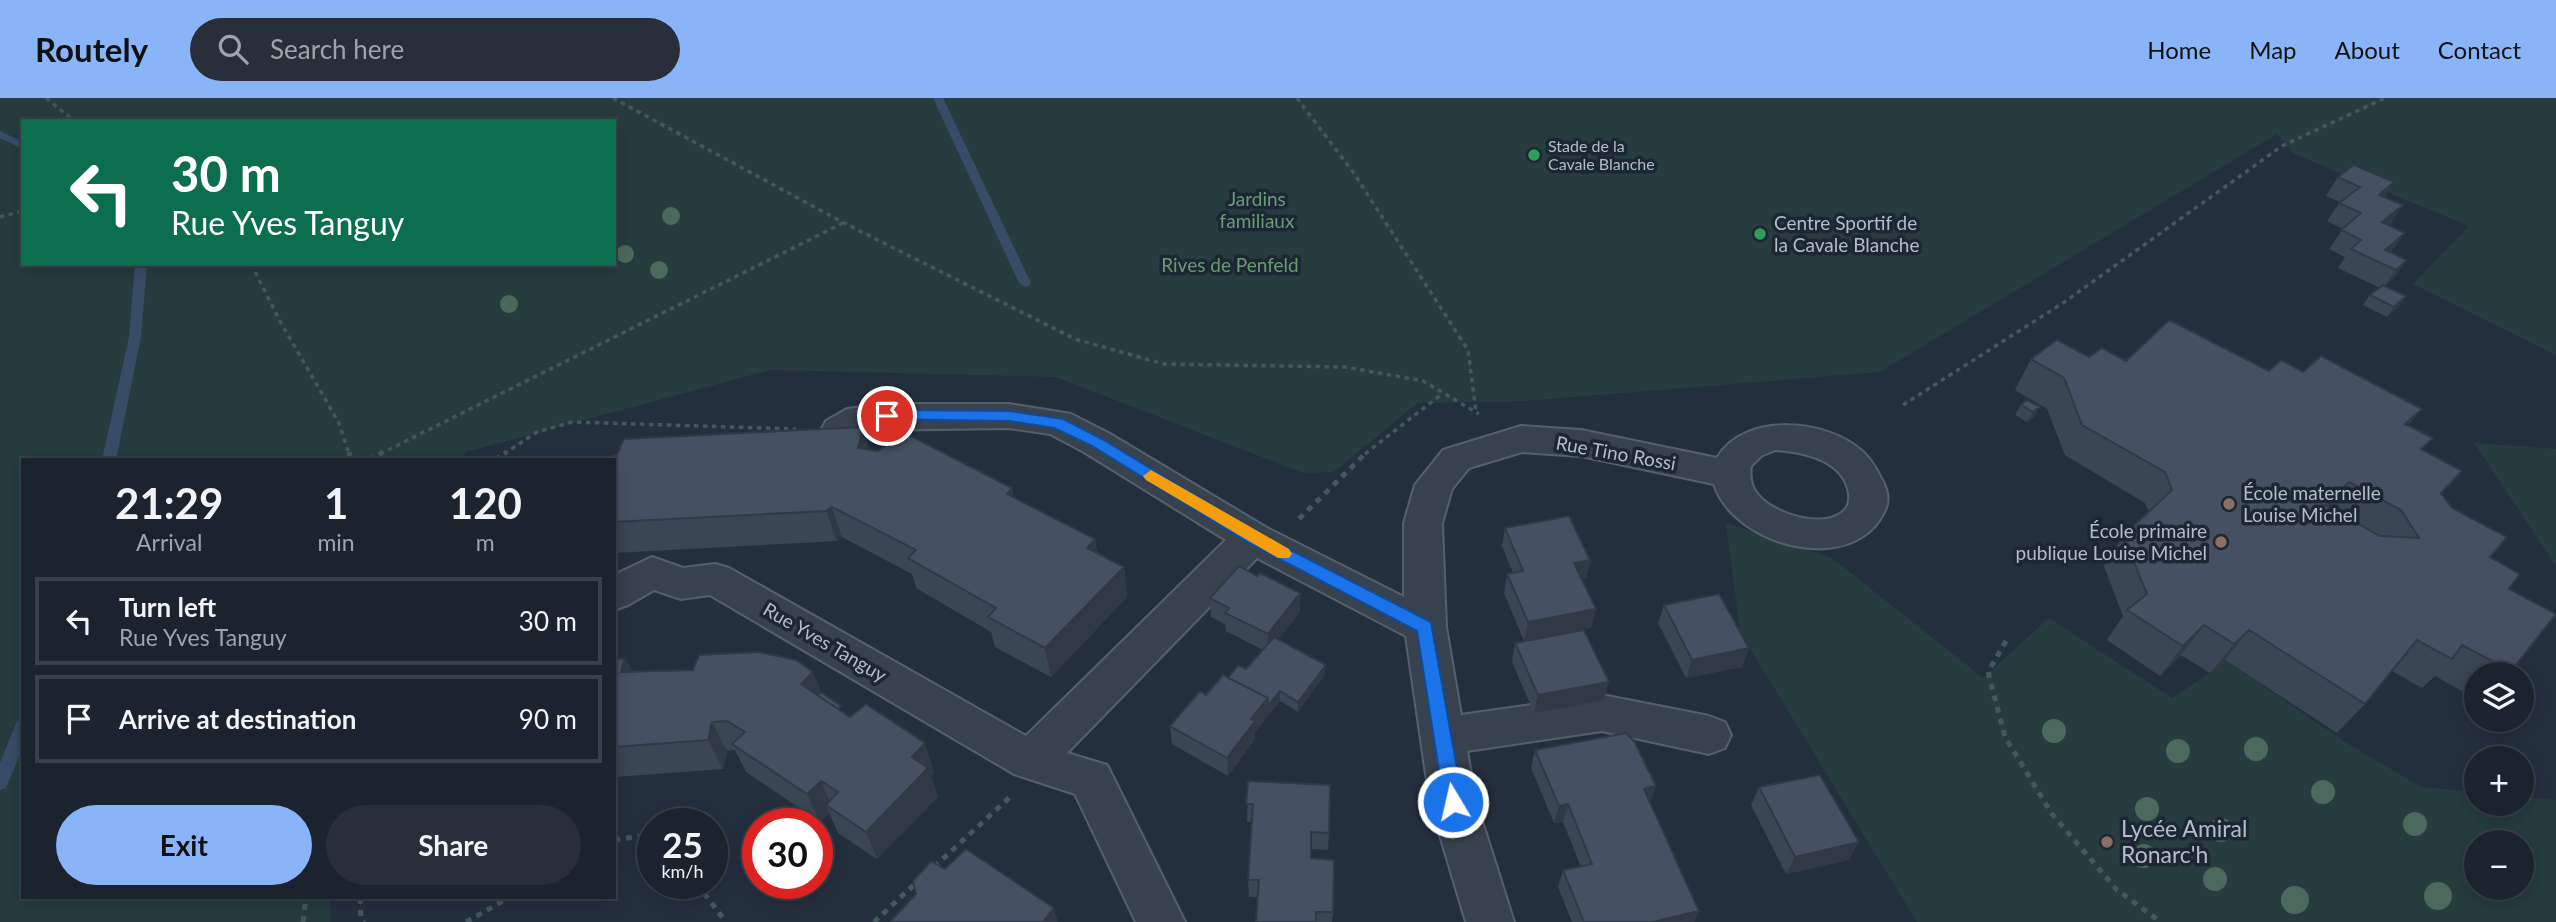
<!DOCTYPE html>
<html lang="en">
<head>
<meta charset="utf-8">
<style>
  :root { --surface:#1b232e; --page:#282f3a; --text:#f1f3f6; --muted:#a0a4aa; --line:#39404a; --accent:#8ab4f8 }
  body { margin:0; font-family:Lato,sans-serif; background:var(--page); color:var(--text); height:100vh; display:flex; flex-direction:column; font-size:26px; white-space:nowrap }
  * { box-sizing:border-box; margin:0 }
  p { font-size:23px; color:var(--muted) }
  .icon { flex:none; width:38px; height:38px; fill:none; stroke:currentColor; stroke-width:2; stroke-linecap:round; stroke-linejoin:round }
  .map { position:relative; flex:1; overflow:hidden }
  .panel { position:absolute; left:21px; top:360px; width:595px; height:441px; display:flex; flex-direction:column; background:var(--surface); border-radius:0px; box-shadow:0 4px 18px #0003,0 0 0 2px var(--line) }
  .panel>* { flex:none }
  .guide { position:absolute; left:21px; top:21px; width:595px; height:147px; border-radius:0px; box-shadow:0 4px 18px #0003,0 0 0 2px var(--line); background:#0b6e4f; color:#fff; overflow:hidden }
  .fabs { position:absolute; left:2464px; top:564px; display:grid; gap:14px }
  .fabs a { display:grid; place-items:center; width:70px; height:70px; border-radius:50%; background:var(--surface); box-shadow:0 4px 18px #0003,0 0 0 2px var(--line); font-size:35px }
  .speed { position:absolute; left:637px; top:710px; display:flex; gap:14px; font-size:35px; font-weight:700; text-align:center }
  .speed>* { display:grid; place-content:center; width:91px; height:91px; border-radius:50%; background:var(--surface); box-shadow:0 4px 18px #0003,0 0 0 2px var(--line); line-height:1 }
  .speed small { font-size:18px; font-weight:400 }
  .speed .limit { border:10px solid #d22; background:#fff; color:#111 }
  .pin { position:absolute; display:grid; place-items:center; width:60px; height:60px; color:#fff; margin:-30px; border:4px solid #fff; border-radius:50%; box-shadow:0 2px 7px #0007 }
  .me { position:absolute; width:77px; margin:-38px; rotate:351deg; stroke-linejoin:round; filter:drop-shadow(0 0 5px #0008) }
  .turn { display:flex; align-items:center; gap:24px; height:147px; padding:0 35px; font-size:32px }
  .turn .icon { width:91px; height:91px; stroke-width:2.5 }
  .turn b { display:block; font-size:49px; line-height:60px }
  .eta { display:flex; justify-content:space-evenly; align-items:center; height:119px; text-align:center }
  .eta b { font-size:42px; font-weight:700; line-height:49px }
  .button { display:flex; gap:14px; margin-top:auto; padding:14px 35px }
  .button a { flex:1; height:80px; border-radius:42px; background:var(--accent); color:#111; font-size:28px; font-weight:700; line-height:80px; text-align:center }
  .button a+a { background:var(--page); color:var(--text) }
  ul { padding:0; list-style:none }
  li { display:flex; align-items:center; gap:21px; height:88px; margin:0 14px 10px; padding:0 21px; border:4px solid var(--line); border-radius:0px }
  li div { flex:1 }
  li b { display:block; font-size:26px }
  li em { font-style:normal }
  header { display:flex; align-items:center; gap:42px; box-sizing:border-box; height:98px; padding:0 35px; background:var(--accent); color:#111 }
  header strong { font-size:33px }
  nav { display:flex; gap:38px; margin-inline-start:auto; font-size:24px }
  .search { width:490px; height:63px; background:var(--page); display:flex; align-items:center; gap:18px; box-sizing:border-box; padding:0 24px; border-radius:38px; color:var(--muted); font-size:26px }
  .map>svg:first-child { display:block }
</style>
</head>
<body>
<header>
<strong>Routely</strong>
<div class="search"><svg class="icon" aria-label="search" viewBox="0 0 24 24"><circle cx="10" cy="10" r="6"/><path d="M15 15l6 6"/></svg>Search here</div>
<nav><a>Home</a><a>Map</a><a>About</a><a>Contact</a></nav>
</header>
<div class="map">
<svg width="2556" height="824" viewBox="0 0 2556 824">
  <rect width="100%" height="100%" fill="#242f3e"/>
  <path fill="#263c3f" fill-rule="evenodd" d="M 0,0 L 2556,0 L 2556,257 L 2413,186 L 2469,128 L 2294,56 L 2277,36 L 1880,274 L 1525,303 L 1418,305 L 1333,374 L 1303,375 L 1056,279 L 770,272 L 466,354 L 462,362 L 23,362 L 23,800 L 330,800 L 331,824 L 0,824 ZM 23,23 L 614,23 L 614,166 L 23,166 Z
    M 2474,345 L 2556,351 L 2556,468 Z
    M 1726,425 L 1832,460 L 1983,580 L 2049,520 L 2172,600 L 2210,575 L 2225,562 L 2345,644 L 2421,689 L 2476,694 L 2476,705 L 2522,705 L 2522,699 L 2556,702 L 2556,824 L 1917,824 L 1740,534 ZM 2476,744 L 2522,744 L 2522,789 L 2476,789 Z"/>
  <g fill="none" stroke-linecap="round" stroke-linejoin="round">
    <path fill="#394c67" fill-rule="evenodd" d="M 933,0 L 943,0 L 1031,185 L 1029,188 L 1025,189 L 1019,185 Z
      M 0,33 L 23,44 L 23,51 L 0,40 Z
      M 135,166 L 147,166 L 141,239 L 116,362 L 102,362 L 129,239 Z
      M 23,621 L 23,649 L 6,690 L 0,692 L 0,665 L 17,623 Z"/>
    <defs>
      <path id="minor" d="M 887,306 L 1009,306 L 1071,316 L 1110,336 L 1267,430 L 1404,499 L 1404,425 L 1415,387 L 1443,352 L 1521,328 L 1581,332 L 1717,360 C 1745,313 1829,321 1864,355 C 1872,363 1877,372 1882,382 C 1887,391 1890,402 1885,412 C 1855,480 1734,449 1714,386 L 1581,358 L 1522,354 L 1469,370 L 1452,391 L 1442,425 L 1446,529 L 1461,617 L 1602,597 L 1709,618 L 1725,624 L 1731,637 L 1725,650 L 1709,656 L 1602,633 L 1467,653 L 1476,704 L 1514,824 L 1466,824 L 1430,704 L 1406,538 L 1257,460 L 1067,655 L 1107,667 L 1185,824 L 1136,824 L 1075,696 L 1014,676 L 710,497 L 681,501 L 654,492 L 628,507 L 614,512 L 614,477 L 652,459 L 683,470 L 715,466 L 729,470 L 1026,638 L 1226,442 L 1084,354 L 1050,336 L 1009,330 L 868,332 L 853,340 L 843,358 L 830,362 L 817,358 L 812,349 L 826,323 L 847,311 ZM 1775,352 C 1803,354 1843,361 1849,395 C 1850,405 1848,412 1838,417 C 1816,430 1763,413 1753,389 C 1750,382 1750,375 1751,368 L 1761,358 Z"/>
    </defs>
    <use href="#minor" stroke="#565f6c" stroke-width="4"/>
    <path stroke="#44595c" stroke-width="3.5" stroke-dasharray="4.5 4.5" stroke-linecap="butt" d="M 46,0 L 74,23
      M 613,0 L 844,125 L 1075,241 L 1164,266 L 1345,269 L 1423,283 L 1479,316
      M 1297,0 L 1353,74 L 1468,252 L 1476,314
      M 0,119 L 23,113
      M 251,166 L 281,225 L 339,325 L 349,356
      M 1903,307 L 2063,205 L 2282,48 L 2385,0
      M 380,356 L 843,125
      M 504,356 L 537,334 L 572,324 L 796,331
      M 1365,356 L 1443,295"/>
    <path stroke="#44595c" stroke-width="5" stroke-dasharray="6 6" stroke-linecap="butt" d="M 349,354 L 351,362
      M 368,362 L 383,354
      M 495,362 L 506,354
      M 1299,421 L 1367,354
      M 2006,543 L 1988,574 L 2005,639 L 2052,716 L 2117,792 L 2161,824
      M 614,742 L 653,736
      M 934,769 L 1010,699
      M 697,786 L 726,824
      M 360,800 L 361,820 L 364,824
      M 303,824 L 306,800
      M 466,824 L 508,800
      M 874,824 L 917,784"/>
    <use href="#minor" fill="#38414e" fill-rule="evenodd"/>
  </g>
  <g fill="#4b6a5d">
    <circle cx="671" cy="118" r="9"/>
    <circle cx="625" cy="156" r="9"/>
    <circle cx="659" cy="172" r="9"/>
    <circle cx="509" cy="206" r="9"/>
    <circle cx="2054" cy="633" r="12"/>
    <circle cx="2256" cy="651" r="12"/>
    <circle cx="2178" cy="653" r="12"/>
    <circle cx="2323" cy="694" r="12"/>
    <circle cx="2147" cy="711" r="12"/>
    <circle cx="2415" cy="726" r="12"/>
    <circle cx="2221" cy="732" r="12"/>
    <circle cx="2144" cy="758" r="12"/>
    <circle cx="2215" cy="781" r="12"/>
    <circle cx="2438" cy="798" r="14"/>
    <circle cx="2295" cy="802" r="14"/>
  </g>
  <path fill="#3b4654" d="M 2338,79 L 2394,84 L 2384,99 L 2391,126 L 2389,127 L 2392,153 L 2390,155 L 2407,162 L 2393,181 L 2385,188 L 2399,208 L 2387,219 L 2363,207 L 2370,197 L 2380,190 L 2338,170 L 2345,159 L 2329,151 L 2343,131 L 2327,123 L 2340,104 L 2326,98 Z
    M 2089,259 L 2126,263 L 2269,273 L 2408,327 L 2423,352 L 2442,397 L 2490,459 L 2509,491 L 2511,573 L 2508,576 L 2476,576 L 2476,601 L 2435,578 L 2422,590 L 2392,573 L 2365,606 L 2337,635 L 2225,562 L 2210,575 L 2181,557 L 2160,578 L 2107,542 L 2123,518 L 2104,468 L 2123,438 L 2149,414 L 2145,405 L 2065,357 L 2047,311 L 2015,292 L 2031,261 Z
    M 2021,307 L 2040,309 L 2034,319 L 2027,324 L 2015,317 Z
    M 863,329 L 869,352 L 1012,390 L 1014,400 L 1095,441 L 1097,454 L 1124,469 L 1127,499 L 1051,579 L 995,549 L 991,534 L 916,490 L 912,476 L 842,439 L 837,443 L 614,455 L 614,362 Z
    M 1505,430 L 1590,462 L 1586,481 L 1582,481 L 1596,511 L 1591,530 L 1524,543 L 1504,495 L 1507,476 L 1513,475 L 1502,448 Z
    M 1257,478 L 1300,495 L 1300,514 L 1278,541 L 1325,576 L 1298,614 L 1280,603 L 1255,634 L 1255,641 L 1228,678 L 1172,646 L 1170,628 L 1206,597 L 1228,580 L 1246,571 L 1263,552 L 1226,533 L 1225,526 L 1211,519 L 1210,500 Z
    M 1664,507 L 1749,550 L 1742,569 L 1686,580 L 1658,525 Z
    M 1515,545 L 1604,602 L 1534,615 L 1512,564 Z
    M 625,560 L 632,573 L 813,574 L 821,594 L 843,615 L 934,674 L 931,678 L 938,699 L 877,761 L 838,735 L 829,715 L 820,724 L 746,674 L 735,652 L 727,653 L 723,671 L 615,679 L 614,677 L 614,561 Z
    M 1535,652 L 1656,688 L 1650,704 L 1699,813 L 1694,824 L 1572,824 L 1558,789 L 1563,772 L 1581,769 L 1563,724 L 1554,725 L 1531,670 Z
    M 1248,683 L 1329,735 L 1328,752 L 1311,751 L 1311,760 L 1333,814 L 1332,824 L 1256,824 L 1258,799 L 1249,799 L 1248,782 L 1252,724 L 1247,724 Z
    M 1759,689 L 1849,762 L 1786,776 L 1751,707 Z"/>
  <path fill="#303945" d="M 2394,84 L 2382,103 L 2379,97 Z
    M 2403,107 L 2391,126 L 2370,143 L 2382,124 Z
    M 2405,135 L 2392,153 L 2379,164 L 2385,152 Z
    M 2407,162 L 2393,181 L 2382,191 L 2396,172 Z
    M 2406,198 L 2399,208 L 2387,219 L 2394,209 Z
    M 2040,309 L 2034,319 L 2027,324 L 2033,314 Z
    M 2422,311 L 2397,341 L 2405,326 Z
    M 863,329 L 872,360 L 858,350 Z
    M 2462,373 L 2436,403 L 2441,395 Z
    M 2349,384 L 2325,414 L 2325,407 Z
    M 1012,390 L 1018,420 L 1007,396 Z
    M 832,409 L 842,439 L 837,443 L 826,413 Z
    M 1095,441 L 1099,472 L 1087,450 Z
    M 1590,462 L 1586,481 L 1570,484 L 1574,465 Z
    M 1124,469 L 1127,499 L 1051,579 L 1045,550 Z
    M 1300,495 L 1300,514 L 1268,555 L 1268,536 Z
    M 1596,511 L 1591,530 L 1524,543 L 1528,524 Z
    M 2204,527 L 2181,557 L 2160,578 L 2183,548 Z
    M 2249,532 L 2225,562 L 2210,575 L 2234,546 Z
    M 1749,550 L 1742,569 L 1686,580 L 1692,562 Z
    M 625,560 L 641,590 L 621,574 Z
    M 1326,567 L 1325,576 L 1298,614 L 1298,604 Z
    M 813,574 L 825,603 L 801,586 Z
    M 1609,584 L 1604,602 L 1534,615 L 1538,597 Z
    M 1280,593 L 1280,603 L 1255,634 L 1255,641 L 1228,678 L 1227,660 L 1251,621 L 1268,600 Z
    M 712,624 L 727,653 L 723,671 L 708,642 Z
    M 925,645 L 934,674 L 931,678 L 938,699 L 877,761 L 866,734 L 912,659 Z
    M 821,683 L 833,711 L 826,707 L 829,715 L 820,724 L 807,696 Z
    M 1656,688 L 1650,706 L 1644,691 Z
    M 1568,706 L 1563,724 L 1554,725 L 1559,708 Z
    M 1859,744 L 1849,762 L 1786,776 L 1795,759 Z
    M 1054,810 L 1058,824 L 1043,824 Z
    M 1699,813 L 1694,824 L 1653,824 Z"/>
  <path fill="#455162" stroke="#303945" stroke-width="2" fill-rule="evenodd" d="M 2354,67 L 2394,84 L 2379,97 L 2403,107 L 2382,124 L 2405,135 L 2385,152 L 2407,162 L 2396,172 L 2351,151 L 2361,142 L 2341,132 L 2361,115 L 2339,105 L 2360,89 L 2338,79 Z
    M 2383,187 L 2406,198 L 2394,209 L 2370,197 Z
    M 2169,222 L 2269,273 L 2281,262 L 2303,274 L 2321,258 L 2422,311 L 2405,326 L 2433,340 L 2421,351 L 2462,373 L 2441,395 L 2452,410 L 2507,439 L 2490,459 L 2520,476 L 2509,491 L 2556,516 L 2511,573 L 2462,547 L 2452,561 L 2417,542 L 2365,606 L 2249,532 L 2234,546 L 2204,527 L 2183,548 L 2127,512 L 2147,496 L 2123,438 L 2172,392 L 2165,374 L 2082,327 L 2064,280 L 2031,261 L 2057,242 L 2089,259 L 2102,250 L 2126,263 ZM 2349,384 L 2401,412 L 2419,440 L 2380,438 L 2325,407 Z
    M 2027,302 L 2040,309 L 2033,314 L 2021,307 Z
    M 863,329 L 858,350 L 878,353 L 903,334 L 1012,390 L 1007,396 L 1095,441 L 1087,450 L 1124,469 L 1045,550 L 988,519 L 996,510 L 908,460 L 916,452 L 832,409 L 826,413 L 614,424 L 614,362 L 597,362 L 617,357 L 624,341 Z
    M 563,358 L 567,362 L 554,362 Z
    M 1569,418 L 1590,462 L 1574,465 L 1596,511 L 1528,524 L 1507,476 L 1523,473 L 1505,430 Z
    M 1239,468 L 1257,478 L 1260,475 L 1300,495 L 1268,536 L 1225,515 L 1229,510 L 1210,500 Z
    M 1719,496 L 1749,550 L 1692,562 L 1664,507 Z
    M 1584,532 L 1609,584 L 1538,597 L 1515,545 Z
    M 1274,539 L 1326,567 L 1298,604 L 1280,593 L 1268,608 L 1268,600 L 1228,580 L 1238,567 L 1246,571 Z
    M 759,554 L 796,562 L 813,574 L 801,586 L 850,619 L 866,606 L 925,645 L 912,659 L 928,670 L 866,734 L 826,707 L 838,694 L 821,683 L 807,696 L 732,646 L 745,634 L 727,623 L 712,624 L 708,642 L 614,649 L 614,561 L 625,560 L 621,574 L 693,572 L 699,557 Z
    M 1223,577 L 1268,600 L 1251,621 L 1255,623 L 1227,660 L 1170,628 L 1200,593 L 1206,597 Z
    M 821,594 L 841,608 L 838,611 L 817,597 Z
    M 1626,635 L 1634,643 L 1656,688 L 1644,691 L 1699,813 L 1653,824 L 1584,824 L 1563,772 L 1592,766 L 1568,706 L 1559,708 L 1535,652 Z
    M 1820,677 L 1859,744 L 1795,759 L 1759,689 Z
    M 1248,683 L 1330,687 L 1329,735 L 1311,734 L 1311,760 L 1334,762 L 1333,814 L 1316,814 L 1316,824 L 1256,824 L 1259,782 L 1248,782 L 1253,706 L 1246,706 Z
    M 966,751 L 1054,810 L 1043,824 L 890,824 L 916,796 L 913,783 L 931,763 L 945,771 Z"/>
  <path fill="#1a73e8" stroke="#114b97" stroke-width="2" d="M 887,312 L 1009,313 L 1063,321 L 1102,341 L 1259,436 L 1431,524 L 1463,704 L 1460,710 L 1453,712 L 1446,710 L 1444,704 L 1417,533 L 1247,444 L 1092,348 L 1054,330 L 1009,323 L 882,321 L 880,318 Z"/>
  <path fill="#f59e0b" d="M 1151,372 L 1289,451 L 1292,456 L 1289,460 L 1278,460 L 1146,382 L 1143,378 Z"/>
  <g fill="#2e9e5b" stroke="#1d2633" stroke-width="2.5">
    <circle cx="1534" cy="57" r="7"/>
    <circle cx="1760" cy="136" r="7"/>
  </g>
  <g fill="#8d6e63" stroke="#1d2633" stroke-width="2.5">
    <circle cx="2229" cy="406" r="7"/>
    <circle cx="2221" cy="444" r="7"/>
    <circle cx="2107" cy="744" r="7"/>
  </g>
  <g text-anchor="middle" stroke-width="7" stroke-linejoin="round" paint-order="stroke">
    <g font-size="16" fill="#b4bcc9" stroke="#1d2633" text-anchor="start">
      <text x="1548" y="54">Stade de la<tspan x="1548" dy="18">Cavale Blanche</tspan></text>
    </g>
    <g font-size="19" fill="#6b9a76" stroke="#1d2633">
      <text x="1257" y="108">Jardins<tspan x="1257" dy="22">familiaux</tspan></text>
      <text x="1230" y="174">Rives de Penfeld</text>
    </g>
    <g font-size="19" fill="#b4bcc9" stroke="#1d2633" text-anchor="start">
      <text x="1774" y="132">Centre Sportif de<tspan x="1774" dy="22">la Cavale Blanche</tspan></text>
      <text x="2243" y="402">École maternelle<tspan x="2243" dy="22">Louise Michel</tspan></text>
      <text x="2207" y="440" text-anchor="end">École primaire<tspan x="2207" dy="22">publique Louise Michel</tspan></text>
    </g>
    <g font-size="19" fill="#b4bcc9" stroke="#1d2633">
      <text transform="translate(1616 355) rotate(10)" y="7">Rue Tino Rossi</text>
      <text transform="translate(825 544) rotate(30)" y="7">Rue Yves Tanguy</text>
    </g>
    <g font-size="23" fill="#b4bcc9" stroke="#1d2633" text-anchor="start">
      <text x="2121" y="739">Lycée Amiral<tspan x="2121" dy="26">Ronarc'h</tspan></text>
    </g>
  </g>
</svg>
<div class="fabs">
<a><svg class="icon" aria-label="layers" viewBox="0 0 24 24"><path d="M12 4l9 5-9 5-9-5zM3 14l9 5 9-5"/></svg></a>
<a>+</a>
<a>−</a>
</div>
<div class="speed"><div>25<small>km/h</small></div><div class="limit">30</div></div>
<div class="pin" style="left:887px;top:318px;background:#d93025"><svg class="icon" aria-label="arrive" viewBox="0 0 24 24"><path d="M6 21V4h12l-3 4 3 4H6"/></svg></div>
<svg class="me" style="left:1453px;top:704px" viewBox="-20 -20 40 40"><circle r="17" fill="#1a73e8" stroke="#fff" stroke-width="3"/><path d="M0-11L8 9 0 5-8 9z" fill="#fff"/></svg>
<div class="guide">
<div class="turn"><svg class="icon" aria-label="left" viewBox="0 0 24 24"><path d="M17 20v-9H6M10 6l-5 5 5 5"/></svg><div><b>30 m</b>Rue Yves Tanguy</div></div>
</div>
<section class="panel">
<div class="eta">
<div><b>21:29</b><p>Arrival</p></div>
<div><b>1</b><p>min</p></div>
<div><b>120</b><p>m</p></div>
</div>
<ul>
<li><svg class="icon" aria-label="left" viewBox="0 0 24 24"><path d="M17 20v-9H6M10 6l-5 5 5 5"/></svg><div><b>Turn left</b><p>Rue Yves Tanguy</p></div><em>30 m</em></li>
<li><svg class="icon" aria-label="arrive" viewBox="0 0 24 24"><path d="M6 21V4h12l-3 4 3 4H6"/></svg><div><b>Arrive at destination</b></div><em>90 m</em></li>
</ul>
<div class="button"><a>Exit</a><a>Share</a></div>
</section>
</div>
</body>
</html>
